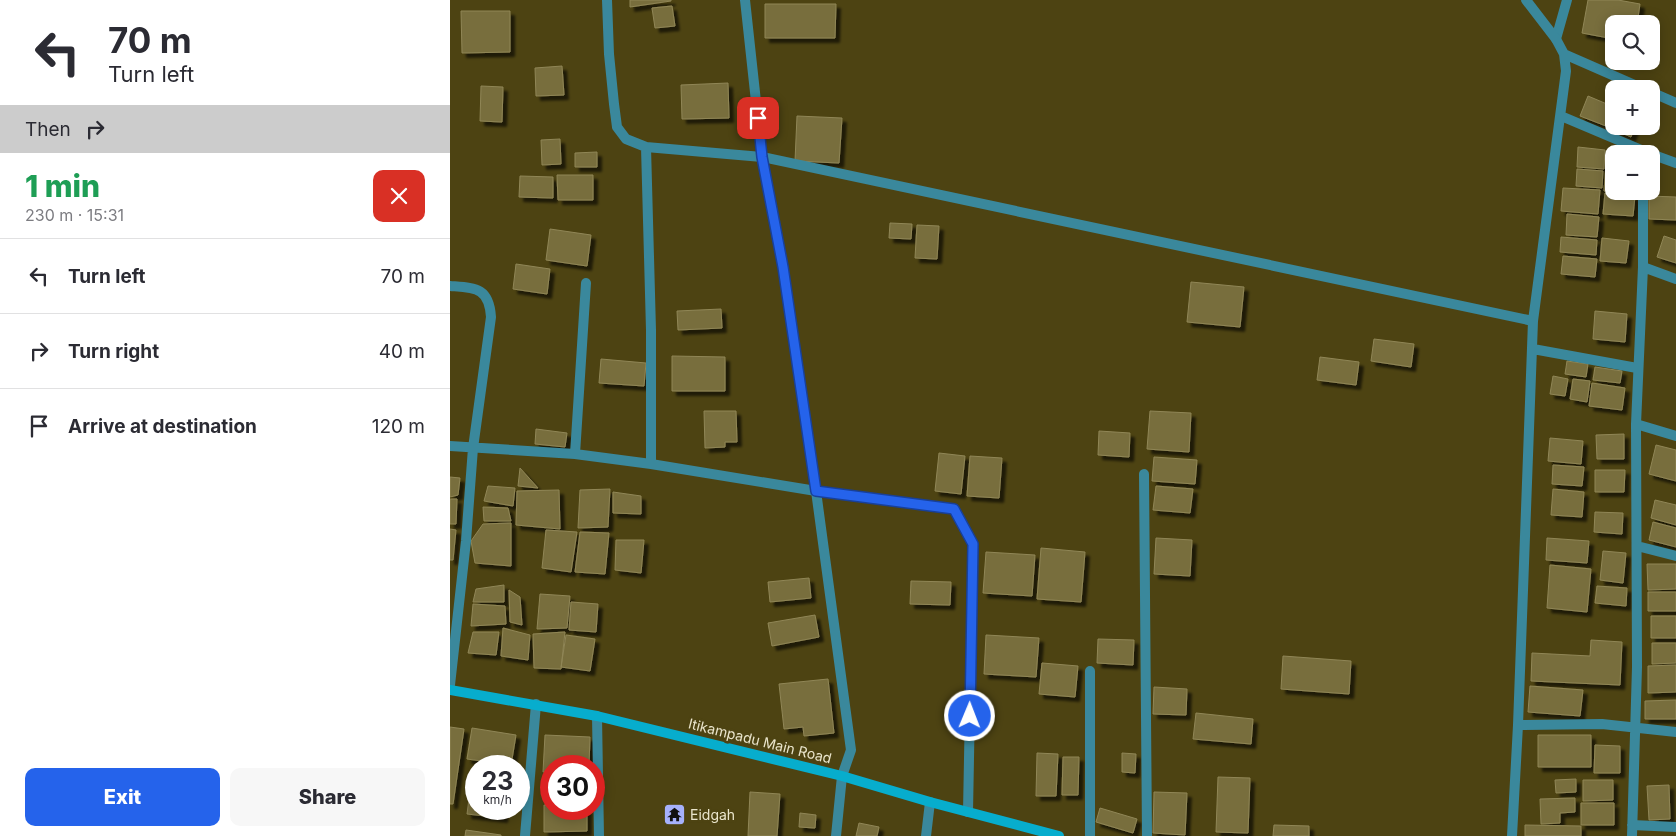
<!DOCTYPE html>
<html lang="en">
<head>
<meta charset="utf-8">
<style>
  :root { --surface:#fff; --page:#f7f7f7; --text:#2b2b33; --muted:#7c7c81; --line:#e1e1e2; --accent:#2563eb }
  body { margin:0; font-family:Inter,sans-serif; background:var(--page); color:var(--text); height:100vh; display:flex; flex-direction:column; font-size:19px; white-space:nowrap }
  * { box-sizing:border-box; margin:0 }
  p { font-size:16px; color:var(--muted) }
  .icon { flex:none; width:28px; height:28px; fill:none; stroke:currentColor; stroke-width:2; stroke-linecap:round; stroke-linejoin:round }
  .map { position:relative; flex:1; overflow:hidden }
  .drawer { display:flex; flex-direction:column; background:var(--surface); width:450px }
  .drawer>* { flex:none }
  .hud { background:#fff; color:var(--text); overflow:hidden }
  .fabs { position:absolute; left:1155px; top:15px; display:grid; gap:10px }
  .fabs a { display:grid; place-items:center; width:55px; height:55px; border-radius:10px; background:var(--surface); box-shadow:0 2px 12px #0003; font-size:25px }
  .speed { position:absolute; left:15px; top:755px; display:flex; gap:10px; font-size:25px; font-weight:700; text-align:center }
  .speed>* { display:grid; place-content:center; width:65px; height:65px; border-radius:50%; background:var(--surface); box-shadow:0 2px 12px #0003; line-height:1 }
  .speed small { font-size:12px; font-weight:400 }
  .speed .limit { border:8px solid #d22; background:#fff; color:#111 }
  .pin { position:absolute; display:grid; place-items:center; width:42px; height:42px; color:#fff; margin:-21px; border-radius:10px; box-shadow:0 2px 8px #0006 }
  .me { position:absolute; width:55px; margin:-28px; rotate:1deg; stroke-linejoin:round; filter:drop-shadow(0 0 4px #0008) }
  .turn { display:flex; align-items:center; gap:18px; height:105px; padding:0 25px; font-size:22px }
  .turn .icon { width:65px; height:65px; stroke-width:2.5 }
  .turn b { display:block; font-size:35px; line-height:42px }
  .then { display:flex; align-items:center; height:48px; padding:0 25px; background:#0003; gap:10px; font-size:19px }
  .round { display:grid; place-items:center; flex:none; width:52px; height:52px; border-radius:10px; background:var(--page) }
  .overview { display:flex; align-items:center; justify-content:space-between; height:85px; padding:0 25px }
  h1 { font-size:30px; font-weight:800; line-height:38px; color:#1e9e55 }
  .button { display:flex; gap:10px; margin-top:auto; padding:10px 25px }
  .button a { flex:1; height:58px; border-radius:10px; background:var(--accent); color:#fff; font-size:20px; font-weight:800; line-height:58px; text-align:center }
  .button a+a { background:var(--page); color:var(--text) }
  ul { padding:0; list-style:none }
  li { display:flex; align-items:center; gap:15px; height:75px; padding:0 25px; border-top:1px solid var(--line) }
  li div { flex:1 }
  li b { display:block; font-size:19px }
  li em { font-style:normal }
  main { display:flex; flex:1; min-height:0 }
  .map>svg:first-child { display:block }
</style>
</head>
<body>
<main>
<section class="drawer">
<div class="hud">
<div class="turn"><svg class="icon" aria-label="left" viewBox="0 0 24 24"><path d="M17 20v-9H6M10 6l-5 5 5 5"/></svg><div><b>70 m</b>Turn left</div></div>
<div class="then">Then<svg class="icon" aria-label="right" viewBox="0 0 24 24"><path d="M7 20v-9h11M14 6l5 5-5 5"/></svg></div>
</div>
<div class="overview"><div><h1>1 min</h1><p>230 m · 15:31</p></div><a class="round" style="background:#d93025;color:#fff"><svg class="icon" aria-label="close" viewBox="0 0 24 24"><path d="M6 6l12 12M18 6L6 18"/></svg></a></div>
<ul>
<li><svg class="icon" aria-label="left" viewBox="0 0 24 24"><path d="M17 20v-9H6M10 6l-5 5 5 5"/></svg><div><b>Turn left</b></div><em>70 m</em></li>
<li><svg class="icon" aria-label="right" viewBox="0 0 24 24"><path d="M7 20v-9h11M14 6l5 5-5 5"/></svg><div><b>Turn right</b></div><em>40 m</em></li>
<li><svg class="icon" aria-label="arrive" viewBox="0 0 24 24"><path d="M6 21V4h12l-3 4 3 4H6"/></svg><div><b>Arrive at destination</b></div><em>120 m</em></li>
</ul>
<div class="button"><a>Exit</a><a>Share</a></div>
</section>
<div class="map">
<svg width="1226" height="836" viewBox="0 0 1226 836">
  <defs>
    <filter id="shadow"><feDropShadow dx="4.5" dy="4.5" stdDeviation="1" flood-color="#0009"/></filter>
  </defs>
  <rect width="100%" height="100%" fill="#4d4312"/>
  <path fill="#786e3e" stroke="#908656" filter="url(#shadow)" d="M 180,0 L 221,0 L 221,1 L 180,7 Z
    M 1138,0 L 1168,0 L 1190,4 L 1187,24 L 1164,24 L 1164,39 L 1132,33 Z
    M 315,4 L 386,4 L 385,38 L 315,38 Z
    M 222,6 L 225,26 L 205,28 L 202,8 Z
    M 11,11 L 60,11 L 60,52 L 12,53 Z
    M 112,66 L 114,95 L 86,96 L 85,68 Z
    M 278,83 L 279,118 L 232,119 L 231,85 Z
    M 31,86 L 53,87 L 52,122 L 30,121 Z
    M 1138,96 L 1164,107 L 1156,126 L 1130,116 Z
    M 1164,114 L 1164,126 L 1185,126 L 1181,137 L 1158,127 Z
    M 347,116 L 392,118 L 389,163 L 345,161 Z
    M 110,139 L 111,164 L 92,165 L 91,140 Z
    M 1128,147 L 1155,150 L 1154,169 L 1127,167 Z
    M 1157,151 L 1185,153 L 1164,154 L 1164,191 L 1182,191 L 1182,193 L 1154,191 Z
    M 147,152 L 147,167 L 125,167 L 125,153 Z
    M 1127,169 L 1153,171 L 1152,188 L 1126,186 Z
    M 107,175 L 143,175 L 143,200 L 108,200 Z
    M 70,176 L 103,177 L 103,198 L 69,197 Z
    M 1113,188 L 1150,190 L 1148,214 L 1111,211 Z
    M 1155,193 L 1185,196 L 1183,216 L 1153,214 Z
    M 1199,196 L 1226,197 L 1226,220 L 1199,219 Z
    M 1117,214 L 1149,217 L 1147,237 L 1116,235 Z
    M 440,223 L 462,224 L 461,239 L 439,238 Z
    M 467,225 L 489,226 L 487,259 L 465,258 Z
    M 100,229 L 141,235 L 137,266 L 96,260 Z
    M 1214,236 L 1226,240 L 1226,263 L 1207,257 Z
    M 1111,237 L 1147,240 L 1146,255 L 1110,252 Z
    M 1152,238 L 1179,241 L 1176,263 L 1150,261 Z
    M 1113,256 L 1147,259 L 1145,277 L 1111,274 Z
    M 66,264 L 100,269 L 97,294 L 63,289 Z
    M 741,282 L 794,287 L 790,327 L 737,322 Z
    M 271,309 L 272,328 L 228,330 L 227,311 Z
    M 1145,311 L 1177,314 L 1175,342 L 1143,339 Z
    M 924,339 L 964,344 L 961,367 L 921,361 Z
    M 222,356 L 275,357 L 275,391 L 222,391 Z
    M 870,357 L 909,362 L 906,385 L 867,380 Z
    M 151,359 L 196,363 L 194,386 L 149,383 Z
    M 1117,361 L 1138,364 L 1136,377 L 1115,374 Z
    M 1145,367 L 1172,371 L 1170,383 L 1143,380 Z
    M 1103,376 L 1118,379 L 1115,396 L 1100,394 Z
    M 1123,379 L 1140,381 L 1137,402 L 1120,399 Z
    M 1142,383 L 1175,388 L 1172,410 L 1139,406 Z
    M 254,411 L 286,411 L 287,442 L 275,442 L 275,447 L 255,448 Z
    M 700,411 L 741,413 L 739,452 L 697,449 Z
    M 86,429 L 117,433 L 115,447 L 85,444 Z
    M 649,431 L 680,433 L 679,457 L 648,455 Z
    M 1174,434 L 1174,459 L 1147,459 L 1146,435 Z
    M 1100,438 L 1133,441 L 1131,464 L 1098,461 Z
    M 1206,445 L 1226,450 L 1226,481 L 1199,474 Z
    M 489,453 L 515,456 L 511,494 L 485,491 Z
    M 520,456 L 552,458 L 549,498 L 517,496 Z
    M 704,457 L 747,460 L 745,484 L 702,481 Z
    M 1103,465 L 1134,467 L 1132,486 L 1102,484 Z
    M 70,468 L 88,488 L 68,486 Z
    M 1145,470 L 1175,470 L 1174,492 L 1145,492 Z
    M 0,477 L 10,478 L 8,495 L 0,497 Z
    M 38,486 L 65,488 L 63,506 L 34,501 Z
    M 706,486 L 743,489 L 740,513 L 703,510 Z
    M 160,489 L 158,527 L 128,528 L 130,490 Z
    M 1103,489 L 1134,492 L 1132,517 L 1101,515 Z
    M 109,490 L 110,529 L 66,525 L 67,491 Z
    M 163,492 L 191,496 L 191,514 L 163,513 Z
    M 0,499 L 7,499 L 6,524 L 0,524 Z
    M 1205,500 L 1226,505 L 1226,525 L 1201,518 Z
    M 33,507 L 58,508 L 61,521 L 34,521 Z
    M 1145,512 L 1173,513 L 1172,534 L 1144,532 Z
    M 1203,522 L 1226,528 L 1226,547 L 1199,540 Z
    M 61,523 L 61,566 L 25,563 L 21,541 L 33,524 Z
    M 0,529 L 6,530 L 3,560 L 0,560 Z
    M 96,530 L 127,532 L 121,572 L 92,568 Z
    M 130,532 L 159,533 L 155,574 L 125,572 Z
    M 706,538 L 742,540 L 740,576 L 704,574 Z
    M 1097,538 L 1139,541 L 1137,563 L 1096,560 Z
    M 166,540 L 194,540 L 191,573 L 165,570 Z
    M 591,548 L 635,552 L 631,602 L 587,599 Z
    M 1153,551 L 1176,553 L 1173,583 L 1150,580 Z
    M 536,552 L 585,555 L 582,596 L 533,593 Z
    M 1197,564 L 1226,564 L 1226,589 L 1198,590 Z
    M 1100,565 L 1141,569 L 1137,612 L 1097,608 Z
    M 359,578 L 361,598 L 320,602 L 318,582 Z
    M 461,581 L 501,582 L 500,605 L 460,604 Z
    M 54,585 L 54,602 L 23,602 L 26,589 Z
    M 1147,586 L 1177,588 L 1176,606 L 1145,603 Z
    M 59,590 L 70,597 L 72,625 L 60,622 Z
    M 1198,592 L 1226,592 L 1226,611 L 1198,611 Z
    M 90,594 L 120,596 L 117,628 L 87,629 Z
    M 121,602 L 148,604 L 146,632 L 119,630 Z
    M 23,604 L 55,606 L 56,624 L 21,626 Z
    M 365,615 L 369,637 L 322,646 L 318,623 Z
    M 1201,616 L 1226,616 L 1226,638 L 1201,638 Z
    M 53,628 L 80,635 L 78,660 L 51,656 Z
    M 23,632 L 49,632 L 46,655 L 18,653 Z
    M 115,632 L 111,669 L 84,668 L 83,634 Z
    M 116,635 L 145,639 L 140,671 L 111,667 Z
    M 536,635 L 589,638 L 586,677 L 534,674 Z
    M 648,639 L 684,640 L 683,665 L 647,663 Z
    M 1141,640 L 1172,642 L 1170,685 L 1081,681 L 1082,653 L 1140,656 Z
    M 1202,643 L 1226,643 L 1226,663 L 1202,664 Z
    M 833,656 L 901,661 L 899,694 L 831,689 Z
    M 592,663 L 628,666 L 625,697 L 589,694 Z
    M 1226,665 L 1226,692 L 1198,693 L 1198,666 Z
    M 378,679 L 384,733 L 354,736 L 353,727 L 334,729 L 329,684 Z
    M 1080,686 L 1133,690 L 1130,716 L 1078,712 Z
    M 704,687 L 737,689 L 736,715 L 703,714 Z
    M 1226,700 L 1226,719 L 1195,719 L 1195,701 Z
    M 746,713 L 803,719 L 801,744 L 743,739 Z
    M 0,727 L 14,729 L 3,804 L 0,804 Z
    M 22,728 L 66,735 L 61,765 L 17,759 Z
    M 95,735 L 140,737 L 139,766 L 101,766 L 101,772 L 93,772 Z
    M 1088,735 L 1141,735 L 1141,767 L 1088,767 Z
    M 1145,745 L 1170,746 L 1170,773 L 1144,773 Z
    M 587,753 L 608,754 L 606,796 L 586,796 Z
    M 672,753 L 686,754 L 685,773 L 672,772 Z
    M 613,757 L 629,757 L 628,795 L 612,795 Z
    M 98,776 L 101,776 L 101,799 L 99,799 Z
    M 768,777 L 800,778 L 798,833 L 766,832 Z
    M 1126,779 L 1126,792 L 1106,793 L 1105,780 Z
    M 1133,780 L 1163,780 L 1163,800 L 1133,801 Z
    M 1219,785 L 1220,819 L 1199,820 L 1197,786 Z
    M 20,791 L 26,792 L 26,809 L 54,809 L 53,818 L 17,814 Z
    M 300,792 L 330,794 L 327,836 L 298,836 Z
    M 704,792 L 737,793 L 735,835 L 703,833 Z
    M 1125,798 L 1125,812 L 1110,813 L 1110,823 L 1091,824 L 1090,799 Z
    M 1131,803 L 1164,803 L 1164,825 L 1131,825 Z
    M 94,805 L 101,805 L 101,809 L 137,809 L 137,831 L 94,832 Z
    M 650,808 L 687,819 L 683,833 L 646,822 Z
    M 350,813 L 366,815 L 365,828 L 349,827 Z
    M 409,823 L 429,827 L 427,836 L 406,836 Z
    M 824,825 L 859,826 L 859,836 L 823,836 Z
    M 1075,825 L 1131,826 L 1131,836 L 1075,836 Z
    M 16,830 L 51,835 L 51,836 L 15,836 Z"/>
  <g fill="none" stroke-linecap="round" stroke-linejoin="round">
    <path stroke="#3a889c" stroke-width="10" d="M 1106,39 L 1117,0
      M 386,836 L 392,776"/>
    <path stroke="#3a889c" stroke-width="10" d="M 157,0 L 159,54 L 164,104 L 167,127 L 176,139 L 196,147 L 312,157 L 1083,321
      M 295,0 L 312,157 L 333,267 L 366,491 L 401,750 L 392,776
      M 1114,54 L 1194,89
      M 1201,92 L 1226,103
      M 1111,116 L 1201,154
      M 196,147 L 201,330 L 201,464
      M 1201,154 L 1226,163
      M 1193,267 L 1226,279
      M 0,286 C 25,288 39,287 41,317 L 23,448 L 16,541 L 0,685
      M 1083,349 L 1187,368
      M 1186,424 L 1226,436
      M 0,446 L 125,454 L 201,464 L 366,491 L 504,509 L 523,544 L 518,812
      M 125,454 L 136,283
      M 694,474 L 697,836
      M 1187,546 L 1226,556
      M 147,716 L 149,836
      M 1068,725 L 1152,724 L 1226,732
      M 1182,825 L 1226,827
      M 75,836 L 86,704
      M 476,836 L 480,802
      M 640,836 L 640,671
      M 1062,836 L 1068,725 L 1083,321 L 1116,71 L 1114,54 L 1106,39 L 1076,0
      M 1182,836 L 1187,667 L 1186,424 L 1193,267 L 1193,191"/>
    <path stroke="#07adcd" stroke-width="10" d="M 0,690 L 147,716 L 392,776 L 480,802 L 609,836"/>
  </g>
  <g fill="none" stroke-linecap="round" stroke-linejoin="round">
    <defs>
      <path id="route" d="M 308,118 L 312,157 L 333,267 L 366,491 L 504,509 L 523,544 L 520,716"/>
    </defs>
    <use href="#route" stroke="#184099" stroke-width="12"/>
    <use href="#route" stroke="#2563eb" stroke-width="9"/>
  </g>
  <defs>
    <symbol id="temple-square" viewBox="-11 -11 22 22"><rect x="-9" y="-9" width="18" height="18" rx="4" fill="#a6b1fc" stroke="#4d4312"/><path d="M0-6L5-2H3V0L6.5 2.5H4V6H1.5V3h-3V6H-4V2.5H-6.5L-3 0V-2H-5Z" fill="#111"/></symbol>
  </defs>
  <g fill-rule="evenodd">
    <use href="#temple-square" x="212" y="802" width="25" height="25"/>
  </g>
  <g text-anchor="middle" stroke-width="5" stroke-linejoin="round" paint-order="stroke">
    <g font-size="14" fill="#eae5cc" stroke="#4d4312">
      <text transform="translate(310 741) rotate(14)" y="5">Itikampadu Main Road</text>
    </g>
    <g font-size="14" fill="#eae5cc" stroke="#4d4312" text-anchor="start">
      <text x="240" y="820">Eidgah</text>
    </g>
  </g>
</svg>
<div class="fabs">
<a><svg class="icon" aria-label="search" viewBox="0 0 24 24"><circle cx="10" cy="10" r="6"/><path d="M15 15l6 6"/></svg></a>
<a>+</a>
<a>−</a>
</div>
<div class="speed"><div>23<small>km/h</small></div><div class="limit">30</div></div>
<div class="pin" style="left:308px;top:118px;background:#d93025"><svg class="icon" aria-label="arrive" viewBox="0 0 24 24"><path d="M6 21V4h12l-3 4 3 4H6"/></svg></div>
<svg class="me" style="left:520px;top:716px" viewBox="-20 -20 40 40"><circle r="17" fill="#2563eb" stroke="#fff" stroke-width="3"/><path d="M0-11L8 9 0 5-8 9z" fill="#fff"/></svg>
</div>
</main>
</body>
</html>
